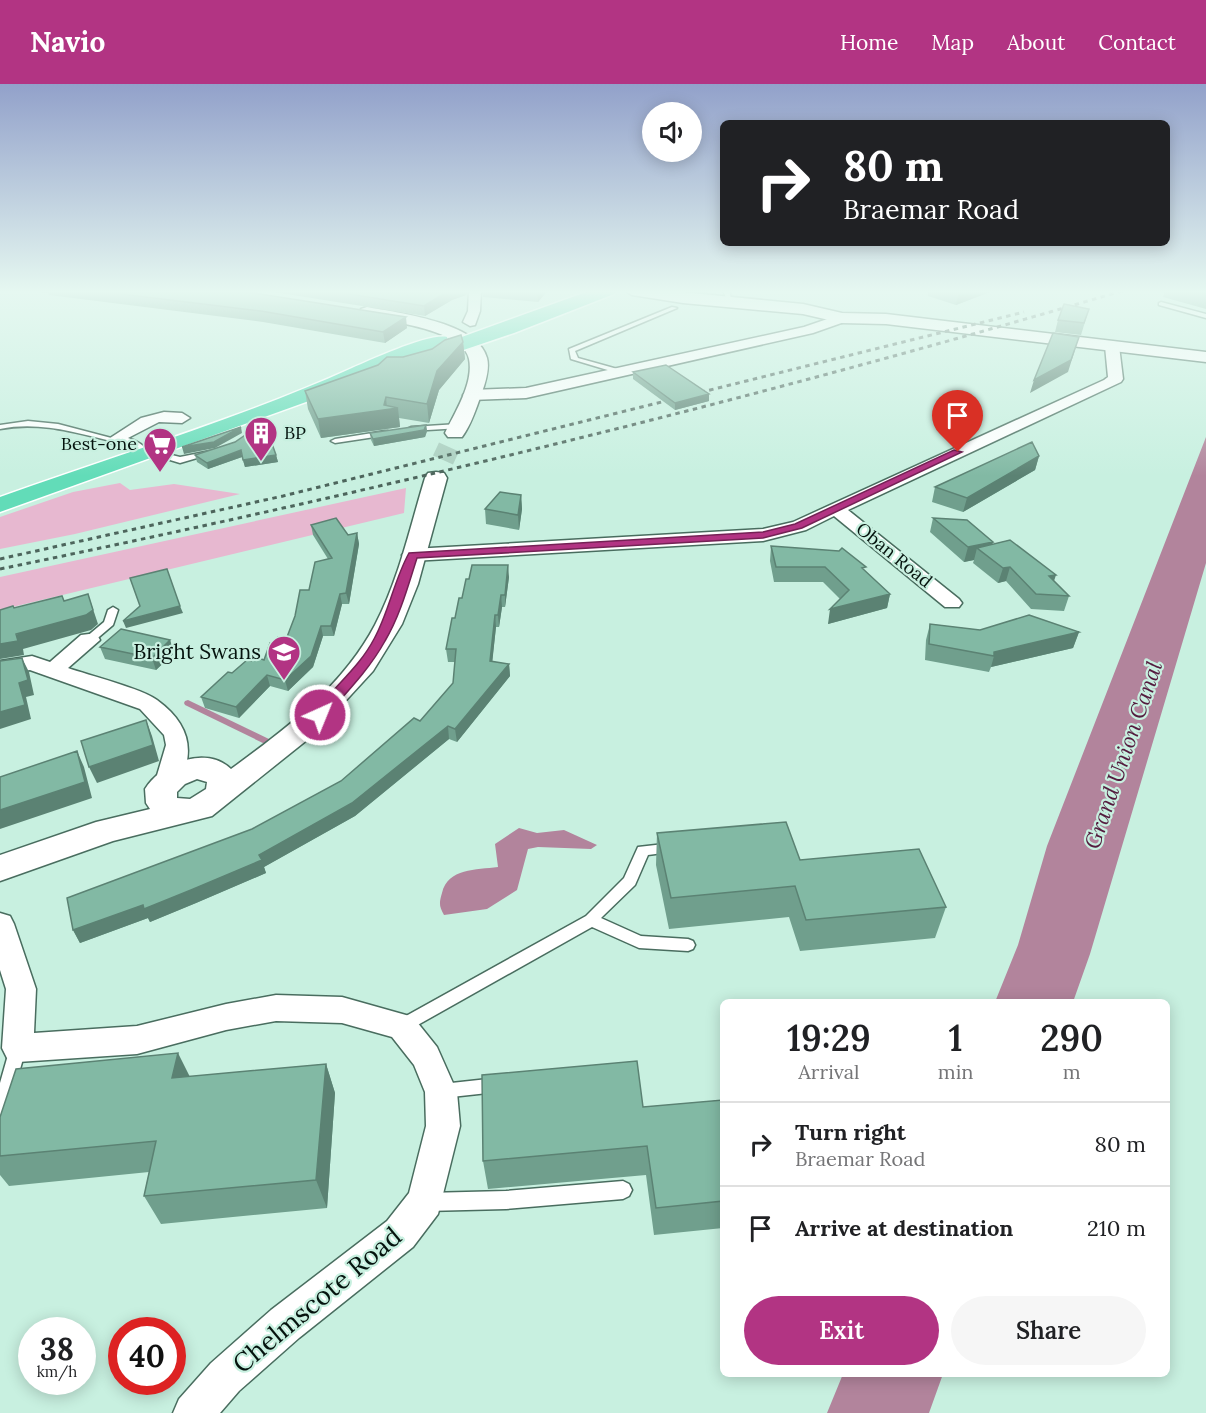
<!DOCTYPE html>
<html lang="en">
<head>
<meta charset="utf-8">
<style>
  :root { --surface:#fff; --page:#f6f6f6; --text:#202124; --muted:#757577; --line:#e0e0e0; --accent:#b23483 }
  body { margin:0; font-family:Lora,serif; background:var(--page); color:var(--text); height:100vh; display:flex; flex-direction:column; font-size:22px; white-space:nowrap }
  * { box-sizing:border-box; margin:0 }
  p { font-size:20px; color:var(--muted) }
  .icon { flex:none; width:33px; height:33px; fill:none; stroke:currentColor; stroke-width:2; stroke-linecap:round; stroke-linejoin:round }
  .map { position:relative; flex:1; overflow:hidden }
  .side { position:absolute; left:720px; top:915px; width:450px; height:378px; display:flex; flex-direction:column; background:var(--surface); border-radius:9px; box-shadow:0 3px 15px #0003 }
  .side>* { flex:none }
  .guide { position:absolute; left:720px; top:36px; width:450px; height:126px; border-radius:9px; box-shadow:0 3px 15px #0003; background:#202124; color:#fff; overflow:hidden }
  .controls { position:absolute; left:642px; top:18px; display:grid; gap:12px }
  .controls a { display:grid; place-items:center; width:60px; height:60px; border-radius:50%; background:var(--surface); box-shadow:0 3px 15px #0003; font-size:30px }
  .speed { position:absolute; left:18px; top:1233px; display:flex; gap:12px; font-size:30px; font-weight:700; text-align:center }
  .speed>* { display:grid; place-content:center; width:78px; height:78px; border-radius:50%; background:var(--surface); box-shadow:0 3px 15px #0003; line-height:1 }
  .speed small { font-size:15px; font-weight:400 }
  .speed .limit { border:9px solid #d22; background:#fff; color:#111 }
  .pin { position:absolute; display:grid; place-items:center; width:51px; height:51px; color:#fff; margin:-62px -26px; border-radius:50% 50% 50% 0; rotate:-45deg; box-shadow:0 0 6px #0007 }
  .pin .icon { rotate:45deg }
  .me { position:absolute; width:66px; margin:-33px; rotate:44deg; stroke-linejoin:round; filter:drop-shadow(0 0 4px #0008) }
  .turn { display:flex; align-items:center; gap:21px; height:126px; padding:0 24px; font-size:27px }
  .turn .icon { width:78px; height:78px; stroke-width:2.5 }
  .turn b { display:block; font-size:42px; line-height:51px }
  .eta { display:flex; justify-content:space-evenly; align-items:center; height:102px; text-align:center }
  .eta b { font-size:36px; font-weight:600; line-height:42px }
  .cta { display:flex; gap:12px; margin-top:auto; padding:12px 24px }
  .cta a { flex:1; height:69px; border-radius:36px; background:var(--accent); color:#fff; font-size:24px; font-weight:600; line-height:69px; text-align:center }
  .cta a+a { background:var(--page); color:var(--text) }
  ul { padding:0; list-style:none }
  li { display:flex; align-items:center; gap:18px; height:84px; padding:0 24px; border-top:2px solid var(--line) }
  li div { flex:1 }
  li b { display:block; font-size:22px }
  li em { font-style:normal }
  header { display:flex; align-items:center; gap:36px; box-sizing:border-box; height:84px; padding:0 30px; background:var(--accent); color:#fff }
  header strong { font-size:28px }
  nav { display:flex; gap:33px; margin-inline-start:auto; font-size:21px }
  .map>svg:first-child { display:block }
</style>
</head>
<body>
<header>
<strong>Navio</strong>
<nav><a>Home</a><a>Map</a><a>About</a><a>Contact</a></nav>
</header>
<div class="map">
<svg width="1206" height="1329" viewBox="0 0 1206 1329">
  <rect width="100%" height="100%" fill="#c8f0e0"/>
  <path fill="#e7b8d0" d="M 120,399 L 130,406 L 174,400 L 240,410 L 75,450 L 0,465 L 0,433 L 73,408 Z
    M 406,404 L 404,429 L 0,526 L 0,493 Z"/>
  <path fill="#b2849c" d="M 1206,353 L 1206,479 L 1090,870 L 1073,918 L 995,918 L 1018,861 L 1047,762 Z
    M 519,744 L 537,749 L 564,746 L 597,761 L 591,765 L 538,763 L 528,765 L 517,806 L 487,825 L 444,831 C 439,822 439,819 442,809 C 448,784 476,786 498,783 L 495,760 Z
    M 843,1290 L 943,1290 L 929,1329 L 827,1329 Z"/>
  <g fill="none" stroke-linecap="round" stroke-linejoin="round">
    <path fill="#b2849c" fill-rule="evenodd" d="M 188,616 L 271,656 L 272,658 L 271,660 L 265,660 L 185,621 L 184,619 L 185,617 Z"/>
    <path stroke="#abcfc0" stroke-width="22" stroke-dasharray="22 11" stroke-linecap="butt" d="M 443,376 L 449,363"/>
    <defs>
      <path id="service" d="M 723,206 L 729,206 L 732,219 L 728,219 Z
        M 1161,218 L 1206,230 L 1206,234 L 1159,221 L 1159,219 Z
        M 672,223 L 677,224 L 575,267 L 578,274 L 621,286 L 621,290 L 571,275 L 569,265 Z
        M 28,337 L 58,340 L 119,356 L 115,358 C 76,349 40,337 0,345 L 0,341 Z
        M 458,340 L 462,342 L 461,344 L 411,347 L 407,345 L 411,343 Z
        M 385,347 L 388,347 L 388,351 L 335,359 L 331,357 L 335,355 Z
        M 147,365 L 180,373 L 210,367 L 214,369 L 180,379 L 147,369 Z
        M 113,523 L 118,526 L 113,541 L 93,558 L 85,558 L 84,556 L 85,554 L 104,538 L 108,526 Z
        M 673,759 L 678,761 L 680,764 L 678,767 L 648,771 L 635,801 L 601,834 L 641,852 L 688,855 L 693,857 L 695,861 L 693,865 L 688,867 L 639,864 L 592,843 L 407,947 L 402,949 L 397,947 L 394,942 L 397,937 L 586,832 L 624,794 L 638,763 Z
        M 18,957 L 24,959 L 26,964 L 8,1028 L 6,1033 L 0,1036 L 0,999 L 10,964 L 12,959 Z
        M 497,994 L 503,996 L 505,1001 L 503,1006 L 497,1008 L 442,1014 L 436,1012 L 434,1007 L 436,1002 L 442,1000 Z
        M 623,1097 L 629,1100 L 632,1106 L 629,1112 L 623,1115 L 506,1125 L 426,1127 L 420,1124 L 417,1118 L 420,1112 L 426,1109 L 506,1107 Z"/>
      <path id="minor" d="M 469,206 L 481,206 L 480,227 L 475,241 L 470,242 L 463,238 L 468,227 Z
        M 842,230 L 849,234 L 847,237 L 813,249 L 526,314 L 471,316 L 463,311 L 471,306 L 526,304 L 804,243 Z
        M 1112,258 L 1119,262 L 1123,295 L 1121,298 L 848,426 L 959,515 L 962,519 L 959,523 L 945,523 L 834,432 L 806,446 L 763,457 L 412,477 L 402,471 L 412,465 L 763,445 L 793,438 L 1104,296 L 1108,293 L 1105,262 Z
        M 164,328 L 182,329 L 190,334 L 182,339 L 159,338 L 128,354 C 138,357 145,362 150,370 L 148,374 L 136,374 L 125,363 L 109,359 L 107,356 L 141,334 Z
        M 89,550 L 97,551 L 100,556 L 68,584 C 88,591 143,605 157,616 C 190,640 197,669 176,704 L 167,707 L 158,704 L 155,698 L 166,661 L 164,651 L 140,625 L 30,586 L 0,591 L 0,577 L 32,572 L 50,578 L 81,551 Z
        M 0,829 L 10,832 L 14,840 L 36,905 L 34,949 L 137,942 L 226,920 L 276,911 L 342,913 L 413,933 L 437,963 L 457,1008 L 460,1042 L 438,1130 L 413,1163 L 299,1254 L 239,1307 L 220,1329 L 173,1329 L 179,1315 L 211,1279 L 271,1226 L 387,1137 L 409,1109 L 426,1042 L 425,1008 L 414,981 L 392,953 L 342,939 L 276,937 L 226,946 L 137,970 L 18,978 L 7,974 L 2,964 L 6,905 L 0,886 Z"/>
      <path id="tertiary" d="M 624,206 L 662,206 L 803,220 L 842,229 L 886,230 L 1206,268 L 1206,278 L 886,240 L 842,239 L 803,230 L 683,219 L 632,211 Z
        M 367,223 C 398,229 478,238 487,274 C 490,285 485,300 481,311 C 476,325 471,341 462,353 L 448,353 L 445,349 C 455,328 474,299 469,275 C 464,245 385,237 361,231 L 359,228 L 361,225 Z
        M 436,388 L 444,389 L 447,394 L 418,500 L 402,540 L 373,587 L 317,648 L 212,732 L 113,757 L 0,797 L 0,771 L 96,738 L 150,725 L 146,719 L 145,705 C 161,679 206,661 231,685 C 286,645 343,602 375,541 C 399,495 410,443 425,394 L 428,389 ZM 197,695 L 207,698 L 206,705 L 190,715 L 177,714 L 177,708 L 185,700 Z"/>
      <path id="trunk" d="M 592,206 L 617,206 L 614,210 L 514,249 L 428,278 L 414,278 L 411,274 L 359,296 L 356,300 L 0,428 L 0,413 C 117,371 239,335 352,284 C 371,276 429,249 447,253 L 448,258 Z"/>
    </defs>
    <use href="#service" stroke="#496d5f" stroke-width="3"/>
    <use href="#minor" stroke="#496d5f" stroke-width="3"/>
    <use href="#tertiary" stroke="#496d5f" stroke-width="3"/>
    <use href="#trunk" stroke="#fff" stroke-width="3"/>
    <use href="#service" fill="#fff" fill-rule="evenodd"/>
    <use href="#minor" fill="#fff" fill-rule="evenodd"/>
    <use href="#tertiary" fill="#fff" fill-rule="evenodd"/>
    <use href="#trunk" fill="#62dcb8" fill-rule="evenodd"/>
    <path stroke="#4d655c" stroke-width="3" stroke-dasharray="4.5 4.5" stroke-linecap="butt" d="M 0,475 L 283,412 L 1024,228
      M 0,485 C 379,407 754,316 1125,206"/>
  </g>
  <path fill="#709f8d" d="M 19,206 L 235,206 L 407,244 L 385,259 L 263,238 L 49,211 L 48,209 Z
    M 261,206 L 468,206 L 466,211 L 452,216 L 425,232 Z
    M 482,206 L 548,206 L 538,218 L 483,213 Z
    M 928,206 L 995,206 L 956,221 L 928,212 Z
    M 1165,206 L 1206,206 L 1206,225 L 1163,213 Z
    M 1089,225 L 1081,251 L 1055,248 L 1058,236 Z
    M 463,258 L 465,275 L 439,306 L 429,339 L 399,334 L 400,343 L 321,354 L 308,325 L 305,307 L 403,273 Z
    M 633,288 L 709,317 L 675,326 L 633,295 Z
    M 426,341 L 427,347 L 425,353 L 374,362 L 371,356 L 370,349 Z
    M 195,371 L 276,371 L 278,378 L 245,383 L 242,373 L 208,385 L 197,378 Z
    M 1039,372 L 1035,386 L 963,428 L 932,418 L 935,403 Z
    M 521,411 L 522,425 L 519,446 L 486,440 L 485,425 Z
    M 933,434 L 993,460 L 1054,497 L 1069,512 L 1064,527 L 1031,525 L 1006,497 L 998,499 L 973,479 L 974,476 L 964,478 L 930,448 Z
    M 311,441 L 348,451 L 357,449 L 359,460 L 349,520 L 342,520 L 334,552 L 323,552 L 313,583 L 288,607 L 270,602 L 239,634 L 205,624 L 201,613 L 232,589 L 251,577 L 264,576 L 276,559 L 287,553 L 309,506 L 328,475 L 313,451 Z
    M 771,462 L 865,487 L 890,510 L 887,524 L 828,540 L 840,515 L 823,498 L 774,498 L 770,477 Z
    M 509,493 L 505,523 L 502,523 L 499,543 L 496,543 L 492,578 L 509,580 L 510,592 L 457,658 L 449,655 L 355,732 L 264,783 L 266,789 L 196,819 L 150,838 L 148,834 L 80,859 L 73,846 L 252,745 L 341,697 L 420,637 L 453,599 L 455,578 L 448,578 L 446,565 L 462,514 Z
    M 930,540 L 980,546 L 1079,548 L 1073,564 L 991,583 L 989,588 L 925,576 L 926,556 Z
    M 170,556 L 174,569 L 156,586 L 105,575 L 100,563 Z
    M 657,749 L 800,776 L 946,823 L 935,854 L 800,867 L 789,833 L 669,845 L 656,781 Z
    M 326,980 L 335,1009 L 327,1124 L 161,1140 L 144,1112 L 149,1088 L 9,1102 L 0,1091 L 0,1033 L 190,993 Z
    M 723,1016 L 723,1144 L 654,1151 L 646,1091 L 488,1105 L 483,1077 L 643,1023 Z"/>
  <path fill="#5b8273" d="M 450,206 L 468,206 L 466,211 L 452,216 L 425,232 L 424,222 Z
    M 539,206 L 548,206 L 538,218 L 537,208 Z
    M 959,206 L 995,206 L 956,221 Z
    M 406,233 L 407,244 L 385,259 L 383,248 Z
    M 1079,253 L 1068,288 L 1030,309 L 1034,296 Z
    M 463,258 L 465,275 L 439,306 L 429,339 L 427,320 L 437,287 Z
    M 709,310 L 709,317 L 675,326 L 675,319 Z
    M 386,313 L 387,325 L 398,324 L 400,343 L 321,354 L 318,335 L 384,321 Z
    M 426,341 L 427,347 L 425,353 L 374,362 L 373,355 Z
    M 241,343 L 242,349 L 215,364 L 184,370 L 182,363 Z
    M 241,366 L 242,373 L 208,385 L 207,379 Z
    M 276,371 L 278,378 L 245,383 L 243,376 Z
    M 1039,372 L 1035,386 L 963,428 L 967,414 Z
    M 521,411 L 522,425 L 519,446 L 518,431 Z
    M 357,449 L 359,460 L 349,520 L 346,509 Z
    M 993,458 L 989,473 L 977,464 L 974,476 L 964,478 L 968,463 Z
    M 508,481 L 509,493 L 505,523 L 505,511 Z
    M 1010,483 L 1006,497 L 998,499 L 1003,484 Z
    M 1056,491 L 1051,506 L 1049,492 Z
    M 88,510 L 98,540 L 91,546 L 23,565 L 24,571 L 0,575 L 0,560 Z
    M 340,510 L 342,520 L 334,552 L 331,542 Z
    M 890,510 L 887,524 L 828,540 L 830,525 Z
    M 501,511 L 502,523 L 499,543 L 498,531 Z
    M 180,522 L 183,529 L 126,544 L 123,537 Z
    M 495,531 L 496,543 L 491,590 L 490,577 Z
    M 321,542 L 323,552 L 313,583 L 288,607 L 285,596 Z
    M 1079,548 L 1073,564 L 991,583 L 994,572 L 994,568 Z
    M 170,556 L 174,569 L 156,586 L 152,574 Z
    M 22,574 L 29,588 L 34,611 L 26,613 L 31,635 L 0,645 L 0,628 L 19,599 Z
    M 509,580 L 510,592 L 457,658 L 455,645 Z
    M 267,591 L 270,602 L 239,634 L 236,623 Z
    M 146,636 L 152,652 L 159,677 L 97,699 L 89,683 Z
    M 448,642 L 449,655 L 355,732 L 264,783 L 266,789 L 196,819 L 150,838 L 148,834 L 80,859 L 73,846 L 259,771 Z
    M 77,667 L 84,683 L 92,714 L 0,745 L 0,726 Z
    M 178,969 L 193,999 L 172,994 Z
    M 326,980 L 335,1009 L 327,1124 L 316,1096 Z"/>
  <path fill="#82b9a4" stroke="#5b8273" stroke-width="1.5" d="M 88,206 L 235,206 L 406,233 L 383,248 L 261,227 Z
    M 324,206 L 450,206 L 424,222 Z
    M 519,206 L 539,206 L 537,208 Z
    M 1064,220 L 1089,225 L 1084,239 L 1058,236 Z
    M 1053,249 L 1079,253 L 1071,276 L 1034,296 Z
    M 461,251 L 463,258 L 437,287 L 427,320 L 386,313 L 384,321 L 398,324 L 318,335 L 305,307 L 378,281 L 387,273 L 403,273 L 432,265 L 445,256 Z
    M 666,281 L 709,310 L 675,319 L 633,288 Z
    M 263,335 L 276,371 L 243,376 L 241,366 L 207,379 L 195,371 L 235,358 L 248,349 L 258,336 Z
    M 426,341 L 424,346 L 373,355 L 370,349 Z
    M 241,343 L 214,358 L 182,363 Z
    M 1032,358 L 1039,372 L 967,414 L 935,403 Z
    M 500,408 L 521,411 L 518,431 L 485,425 Z
    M 336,434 L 348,451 L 357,449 L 346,509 L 340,510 L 331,542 L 321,542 L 311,572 L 285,596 L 267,591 L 236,623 L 201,613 L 228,588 L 232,589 L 247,576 L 251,577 L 256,573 L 264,576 L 270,559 L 276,559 L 278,553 L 287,553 L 295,532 L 300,506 L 309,506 L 315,478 L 332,474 L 311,441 Z
    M 933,434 L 967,436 L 993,458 L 968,463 Z
    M 1010,456 L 1056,491 L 1049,492 L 1069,512 L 1036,510 L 1010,483 L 1003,484 L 977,464 Z
    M 771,462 L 839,467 L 842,464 L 866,483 L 862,484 L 890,510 L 830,525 L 849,506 L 825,483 L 776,483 Z
    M 472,481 L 508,481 L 505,511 L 501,511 L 498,531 L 495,531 L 490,577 L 509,580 L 455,645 L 448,642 L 352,719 L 259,771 L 262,776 L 191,806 L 144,825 L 143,821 L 73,846 L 67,814 L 252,745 L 341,697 L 414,634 L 420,637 L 453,599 L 456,565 L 446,565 L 452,534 L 455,534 L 459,514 L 462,514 L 466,495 L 469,495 Z
    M 167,485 L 180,522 L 123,537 L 140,522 L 130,494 Z
    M 88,510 L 93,526 L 86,531 L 16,550 L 18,557 L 0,560 L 0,526 L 13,522 L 14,524 L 62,512 L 64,517 Z
    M 1029,531 L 1079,548 L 994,568 L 994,572 L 929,560 L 930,540 L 980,546 Z
    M 121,545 L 170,556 L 152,574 L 100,563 Z
    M 22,574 L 28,596 L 19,599 L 25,621 L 0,628 L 0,577 Z
    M 146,636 L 153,661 L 89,683 L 81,657 Z
    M 77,667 L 85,698 L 0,726 L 0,693 Z
    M 786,738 L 800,776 L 919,765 L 946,823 L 806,836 L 795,802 L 671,814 L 657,749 Z
    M 178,969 L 172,994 L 326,980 L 316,1096 L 144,1112 L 156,1057 L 0,1072 L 0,1033 L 16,985 Z
    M 637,977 L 643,1023 L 723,1016 L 723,1117 L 656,1124 L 647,1062 L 483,1077 L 482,991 Z"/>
  <linearGradient id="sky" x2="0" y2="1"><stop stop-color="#92a1ca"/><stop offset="0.53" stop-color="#e6f8f1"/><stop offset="1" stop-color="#e6f8f1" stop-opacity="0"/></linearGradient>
  <rect width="1206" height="392" fill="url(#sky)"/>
  <path fill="#b23483" stroke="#742255" stroke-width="1.5" d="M 954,366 L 962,368 L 802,444 L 763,454 L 417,474 C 408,502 400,532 385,557 C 369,586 346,609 324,634 L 315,634 L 313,631 C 332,604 359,584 374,555 C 389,528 394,496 409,469 L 763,448 L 795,440 Z"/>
  <defs>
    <symbol id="building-pin" viewBox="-11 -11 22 30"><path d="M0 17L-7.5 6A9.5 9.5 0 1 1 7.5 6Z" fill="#b23483" stroke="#c8f0e0"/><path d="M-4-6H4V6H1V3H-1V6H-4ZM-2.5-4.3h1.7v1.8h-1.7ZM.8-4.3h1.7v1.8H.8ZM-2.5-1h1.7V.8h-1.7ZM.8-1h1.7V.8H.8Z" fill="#fff"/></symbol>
    <symbol id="supermarket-pin" viewBox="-11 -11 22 30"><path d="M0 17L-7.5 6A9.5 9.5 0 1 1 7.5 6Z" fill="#b23483" stroke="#c8f0e0"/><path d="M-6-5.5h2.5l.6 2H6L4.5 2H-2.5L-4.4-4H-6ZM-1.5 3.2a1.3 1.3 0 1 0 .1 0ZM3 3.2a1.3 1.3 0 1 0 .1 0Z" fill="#fff"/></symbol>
    <symbol id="school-pin" viewBox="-11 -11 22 30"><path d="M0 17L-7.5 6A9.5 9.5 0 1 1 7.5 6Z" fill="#b23483" stroke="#c8f0e0"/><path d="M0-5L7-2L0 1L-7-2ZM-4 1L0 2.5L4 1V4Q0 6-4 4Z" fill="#fff"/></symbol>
  </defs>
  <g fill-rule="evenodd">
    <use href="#building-pin" x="242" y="330" width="38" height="52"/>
    <use href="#supermarket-pin" x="141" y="341" width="38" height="52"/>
    <use href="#school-pin" x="265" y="549" width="38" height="52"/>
  </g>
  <g text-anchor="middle" stroke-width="4.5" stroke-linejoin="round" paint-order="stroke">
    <g font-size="18" fill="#05130e" stroke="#c8f0e0" text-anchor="start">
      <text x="284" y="355">BP</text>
      <text x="137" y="366" text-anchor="end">Best-one</text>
    </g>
    <g font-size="18" fill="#05130e" stroke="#c8f0e0">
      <text transform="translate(894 471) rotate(39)" y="6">Oban Road</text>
    </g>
    <g font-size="21" fill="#05130e" stroke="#c8f0e0" text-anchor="end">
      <text x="261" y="575">Bright Swans</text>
    </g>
    <g font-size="22" font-style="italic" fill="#541b3e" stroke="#c8f0e0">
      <text transform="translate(1123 671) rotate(-71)" y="8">Grand Union Canal</text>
    </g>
    <g font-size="26" fill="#05130e" stroke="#c8f0e0">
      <text transform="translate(317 1216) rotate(-40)" y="9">Chelmscote Road</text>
    </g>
  </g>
</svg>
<div class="controls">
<a><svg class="icon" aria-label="sound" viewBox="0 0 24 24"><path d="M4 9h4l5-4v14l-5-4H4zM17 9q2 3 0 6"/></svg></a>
</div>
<div class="speed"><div>38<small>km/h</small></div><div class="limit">40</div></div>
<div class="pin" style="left:958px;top:368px;background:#d93025"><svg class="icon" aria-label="arrive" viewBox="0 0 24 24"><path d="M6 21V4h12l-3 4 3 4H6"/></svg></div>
<svg class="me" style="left:320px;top:631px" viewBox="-20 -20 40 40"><circle r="17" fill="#b23483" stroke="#fff" stroke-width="3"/><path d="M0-11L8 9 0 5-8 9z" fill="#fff"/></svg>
<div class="guide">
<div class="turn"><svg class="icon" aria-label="right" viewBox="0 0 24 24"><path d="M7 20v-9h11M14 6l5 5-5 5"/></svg><div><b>80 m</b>Braemar Road</div></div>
</div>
<section class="side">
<div class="eta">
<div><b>19:29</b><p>Arrival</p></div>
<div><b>1</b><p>min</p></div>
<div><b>290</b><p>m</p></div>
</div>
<ul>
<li><svg class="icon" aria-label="right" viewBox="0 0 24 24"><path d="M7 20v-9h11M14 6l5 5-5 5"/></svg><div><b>Turn right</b><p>Braemar Road</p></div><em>80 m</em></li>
<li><svg class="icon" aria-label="arrive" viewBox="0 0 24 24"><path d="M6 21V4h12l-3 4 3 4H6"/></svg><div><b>Arrive at destination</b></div><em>210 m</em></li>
</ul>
<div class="cta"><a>Exit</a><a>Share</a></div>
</section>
</div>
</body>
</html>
